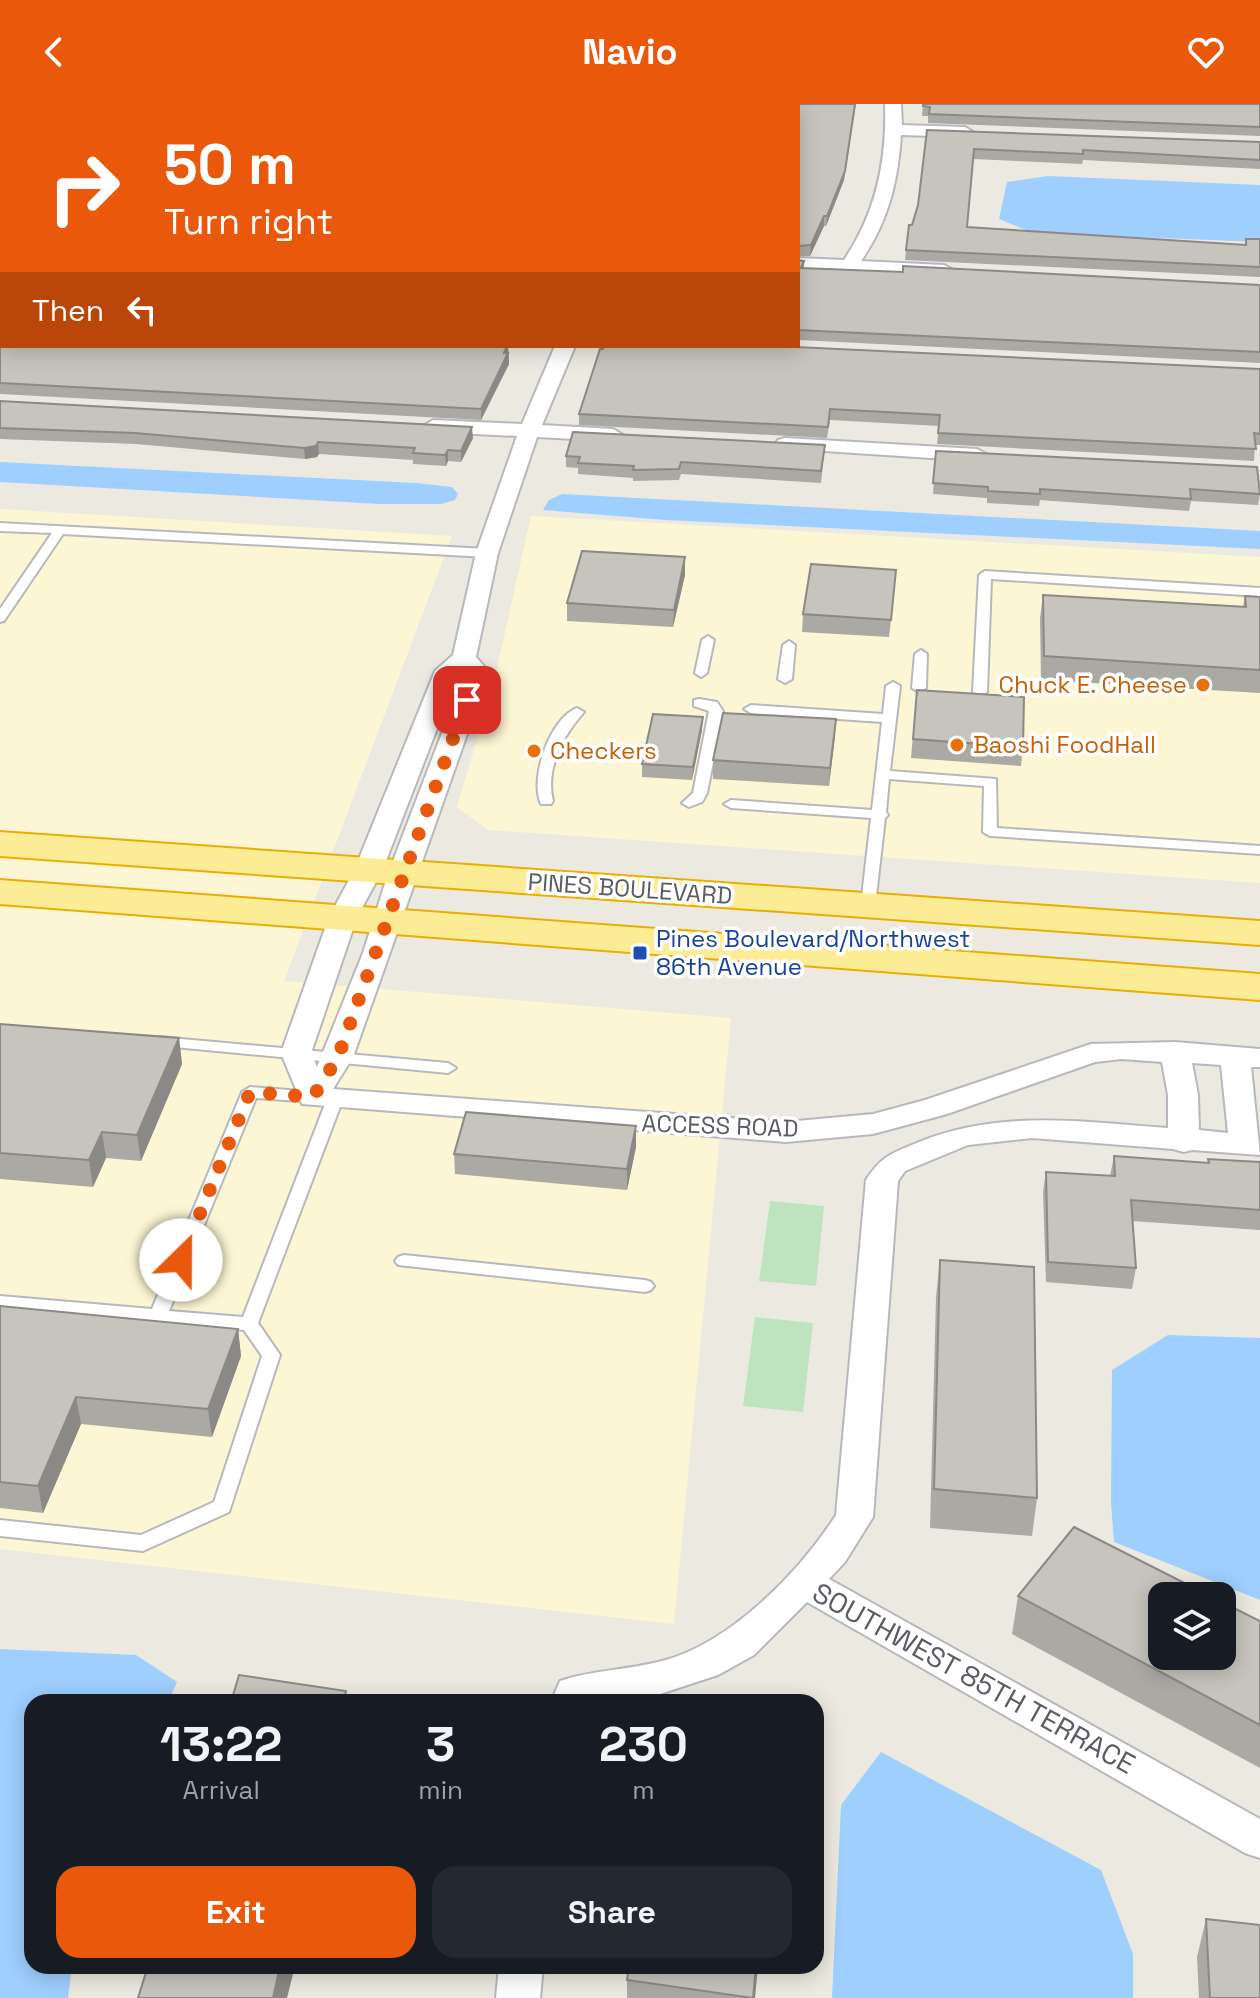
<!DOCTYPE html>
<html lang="en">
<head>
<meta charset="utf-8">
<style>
  :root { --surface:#171b24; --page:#242831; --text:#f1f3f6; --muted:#9ea1a6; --accent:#ea580c }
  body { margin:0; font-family:"Space Grotesk",sans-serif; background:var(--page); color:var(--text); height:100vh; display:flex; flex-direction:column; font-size:30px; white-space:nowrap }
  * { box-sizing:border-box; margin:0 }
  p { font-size:26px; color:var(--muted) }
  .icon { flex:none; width:44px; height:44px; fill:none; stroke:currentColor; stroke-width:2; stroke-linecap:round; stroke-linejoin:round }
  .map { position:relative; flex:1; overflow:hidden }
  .sheet { position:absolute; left:24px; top:1590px; width:800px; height:280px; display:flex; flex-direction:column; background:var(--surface); border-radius:24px; box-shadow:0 4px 20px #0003 }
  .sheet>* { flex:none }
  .banner { position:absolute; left:0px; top:0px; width:800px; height:244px; box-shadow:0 4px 20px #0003; background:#ea580c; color:#fff; overflow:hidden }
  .controls { position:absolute; left:1148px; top:1478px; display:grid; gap:16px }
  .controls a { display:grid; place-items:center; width:88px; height:88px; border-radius:16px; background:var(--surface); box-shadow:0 4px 20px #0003; font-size:40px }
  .pin { position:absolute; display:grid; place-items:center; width:68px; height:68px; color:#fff; margin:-34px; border-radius:16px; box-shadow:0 4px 12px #0006 }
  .me { position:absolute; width:88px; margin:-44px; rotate:23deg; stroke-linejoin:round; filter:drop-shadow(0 0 6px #0008) }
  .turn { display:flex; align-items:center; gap:28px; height:168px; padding:0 32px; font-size:36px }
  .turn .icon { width:104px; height:104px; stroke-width:2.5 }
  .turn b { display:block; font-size:56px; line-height:68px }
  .then { display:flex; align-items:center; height:76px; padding:0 32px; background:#0003; gap:16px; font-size:30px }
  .eta { display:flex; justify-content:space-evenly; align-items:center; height:136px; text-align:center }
  .eta b { font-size:48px; font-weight:600; line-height:56px }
  .action { display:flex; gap:16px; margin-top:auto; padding:16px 32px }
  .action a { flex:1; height:92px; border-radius:24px; background:var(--accent); color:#fff; font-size:32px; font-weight:600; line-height:92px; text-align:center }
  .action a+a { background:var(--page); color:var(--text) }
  header { display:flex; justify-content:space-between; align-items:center; height:104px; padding:0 32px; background:var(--accent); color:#fff; font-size:36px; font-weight:600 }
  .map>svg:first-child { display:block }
</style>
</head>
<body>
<header><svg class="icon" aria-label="back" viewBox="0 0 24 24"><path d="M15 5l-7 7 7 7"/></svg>Navio<svg class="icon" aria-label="heart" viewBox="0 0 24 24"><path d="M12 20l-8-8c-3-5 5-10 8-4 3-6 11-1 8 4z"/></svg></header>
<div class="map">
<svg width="1260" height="1894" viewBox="0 0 1260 1894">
  <rect width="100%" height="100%" fill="#eceae0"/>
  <path fill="#fdf6d4" d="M 0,405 L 452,432 L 284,877 L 731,914 L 674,1520 L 0,1445 Z
    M 531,412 L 1260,453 L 1260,779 L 488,726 L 457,703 L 495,574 Z"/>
  <path fill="#bde4bf" d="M 770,1097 L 824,1102 L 816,1182 L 759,1177 Z
    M 755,1213 L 813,1219 L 803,1308 L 743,1302 Z"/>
  <path fill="#9fcffe" d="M 0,0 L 586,0 L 2,2 L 2,152 Z
    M 1048,72 L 1260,81 L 1260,138 L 1033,129 L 999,115 L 1007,78 Z
    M 0,358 L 416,379 L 452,383 L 458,390 L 455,396 L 441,400 L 379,400 L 0,378 Z
    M 562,390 L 1260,427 L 1260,445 L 665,416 L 543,406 L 549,396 Z
    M 1168,1231 L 1260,1234 L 1260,1496 L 1114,1438 L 1111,1399 L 1112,1266 Z
    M 0,1545 L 136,1551 L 177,1578 L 168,1598 L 32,1598 L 32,1862 L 72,1862 L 68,1894 L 0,1894 Z
    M 881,1648 L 1101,1766 L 1133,1850 L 1133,1894 L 832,1894 L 841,1701 Z"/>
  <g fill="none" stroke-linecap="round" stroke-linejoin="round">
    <defs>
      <path id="service" d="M 0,419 L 487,445 L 493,449 L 487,453 L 63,430 L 4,517 L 0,518 L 0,505 L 52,429 L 0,427 Z
        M 985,467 L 1260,484 L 1260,492 L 991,475 L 987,588 L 980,592 L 973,588 L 979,471 Z
        M 708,532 L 714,536 L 707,569 L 701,573 L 695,569 L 702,536 Z
        M 789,537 L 795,541 L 792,575 L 785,579 L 778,575 L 783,541 Z
        M 921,546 L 927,550 L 926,584 L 919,588 L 912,584 L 915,550 Z
        M 893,578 L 900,582 L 890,667 L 996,675 L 997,724 L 1260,742 L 1260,750 L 990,732 L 983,728 L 984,682 L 889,675 L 886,708 L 888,711 L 885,714 L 875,801 L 873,804 L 863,804 L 861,801 L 871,714 L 731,704 L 724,700 L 731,696 L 872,706 L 882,618 L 751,609 L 744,605 L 751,601 L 883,610 L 886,582 Z
        M 699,595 L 717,598 L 723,607 L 707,689 L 702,698 L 689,703 L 682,699 L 693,689 L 709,607 L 694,602 L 694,596 Z
        M 577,604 L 584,608 C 563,632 545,664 553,697 L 551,700 L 541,700 C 529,675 550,614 577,604 Z
        M 159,933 L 448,959 L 456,964 L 448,969 L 153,941 L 151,938 Z
        M 250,983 L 313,988 L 321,993 L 313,998 L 256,994 L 169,1207 L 243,1213 L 327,995 L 335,990 L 343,995 L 258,1219 L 280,1251 L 229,1408 L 143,1447 L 0,1432 L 0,1416 L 141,1431 L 214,1398 L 262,1252 L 244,1226 L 0,1204 L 0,1192 L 152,1205 L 242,988 Z
        M 404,1151 L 645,1176 L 651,1178 L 654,1182 L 651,1186 L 645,1188 L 398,1161 L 395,1157 L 398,1153 Z"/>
      <path id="minor" d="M 698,0 L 714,0 L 714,2 L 698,2 Z
        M 885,0 L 901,0 L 902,21 L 965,23 L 973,28 L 965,33 L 901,31 C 898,78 888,118 861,157 L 944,161 L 953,166 L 944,171 L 798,164 L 798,154 L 844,156 C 876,109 887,57 885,0 Z
        M 555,242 L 575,242 L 542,321 L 613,325 L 623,331 L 613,337 L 537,333 L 498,449 L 476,553 L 489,568 L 353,953 L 333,985 L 786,1018 L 873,1010 L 925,996 L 1091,940 L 1175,938 L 1260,945 L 1260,963 L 1251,963 L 1260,1051 L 1192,1046 L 1184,1048 L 1173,1045 L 1032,1034 L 968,1041 L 905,1067 L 898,1077 L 873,1413 L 845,1458 L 829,1475 L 1260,1715 L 1260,1754 L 1245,1749 L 807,1498 L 754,1551 L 718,1571 L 660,1590 L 620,1598 L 551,1598 L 560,1577 C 592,1566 628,1566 662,1557 C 729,1540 799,1469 836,1411 L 866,1076 C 882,1051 893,1049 919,1038 C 1002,1005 1081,1018 1168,1024 L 1168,991 L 1162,958 L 1122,955 L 1095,958 L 947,1010 L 873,1030 L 786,1038 L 302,1000 L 281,949 L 329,813 L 354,767 L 435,567 L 453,551 L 476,449 L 517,332 L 433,328 L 423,322 L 433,316 L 522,320 ZM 463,567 L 465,569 L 388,770 L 363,849 L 317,963 L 311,949 L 357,813 L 382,767 L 458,570 ZM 1192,959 L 1221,961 L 1228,1029 L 1199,1026 L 1198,991 Z
        M 785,334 L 977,345 L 988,351 L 977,357 L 778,344 L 775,340 L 778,336 Z
        M 499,1862 L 543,1862 L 540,1894 L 496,1894 Z"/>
      <path id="trunk" d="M 0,728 L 1260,817 L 1260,841 L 0,752 Z
        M 0,776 L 1260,870 L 1260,896 L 0,800 Z"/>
    </defs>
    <use href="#service" stroke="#b6b8bd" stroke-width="4"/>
    <use href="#minor" stroke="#b6b8bd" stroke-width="4"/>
    <use href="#trunk" stroke="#eaae02" stroke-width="4"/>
    <use href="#service" fill="#fff" fill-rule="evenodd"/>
    <use href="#minor" fill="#fff" fill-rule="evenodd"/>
    <use href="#trunk" fill="#fdec96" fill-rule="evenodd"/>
  </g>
  <path fill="#aba9a3" d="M 742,0 L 856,0 L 844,76 L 826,122 L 824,122 L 810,152 L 798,152 L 798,2 Z
    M 923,0 L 1260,0 L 1260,32 L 928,19 L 928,12 L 922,12 Z
    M 927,26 L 1260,38 L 1260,65 L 1083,56 L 1082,60 L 973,55 L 967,123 L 1245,141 L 1246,135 L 1260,135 L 1260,173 L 905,156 L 906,146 L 918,101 Z
    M 798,156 L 804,157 L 804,164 L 903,168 L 1260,181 L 1260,259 L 798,236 Z
    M 0,203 L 2,242 L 508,242 L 509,260 L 481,316 L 0,290 Z
    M 603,245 L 1260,265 L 1260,341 L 1255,341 L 1254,357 L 937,340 L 939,322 L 830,316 L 827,334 L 579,321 L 579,310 Z
    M 0,297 L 473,334 L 461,358 L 448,357 L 446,362 L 413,360 L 413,356 L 319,350 L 317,353 L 305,355 L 136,340 L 0,335 Z
    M 825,341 L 821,379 L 681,370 L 679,376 L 633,377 L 633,374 L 578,370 L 578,364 L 566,363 L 566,352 Z
    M 936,347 L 1260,390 L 1258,401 L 1191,397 L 1189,407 L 1040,396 L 1039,402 L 987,399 L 987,394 L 933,390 Z
    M 685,471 L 673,523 L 567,517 L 567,499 Z
    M 895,483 L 889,533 L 802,528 L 803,510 Z
    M 1043,491 L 1243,502 L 1245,492 L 1260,493 L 1260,589 L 1041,576 L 1040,514 Z
    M 917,586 L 1023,643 L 1021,662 L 911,654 Z
    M 836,615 L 829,682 L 713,675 L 713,656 Z
    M 702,626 L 692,676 L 642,673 L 642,660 Z
    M 0,920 L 179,934 L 182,960 L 141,1057 L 106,1054 L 93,1083 L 0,1075 Z
    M 636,1022 L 636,1043 L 627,1086 L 455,1070 L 454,1050 Z
    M 1114,1052 L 1208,1059 L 1208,1055 L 1260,1058 L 1260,1126 L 1132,1117 L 1136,1164 L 1132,1185 L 1046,1178 L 1043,1088 L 1046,1068 L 1110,1072 Z
    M 940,1156 L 1037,1394 L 1032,1432 L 930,1424 L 936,1193 Z
    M 0,1202 L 238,1225 L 241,1252 L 212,1333 L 81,1320 L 43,1409 L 0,1404 Z
    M 1018,1492 L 1260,1517 L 1260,1664 L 1012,1530 Z
    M 1206,1815 L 1260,1894 L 1199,1894 L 1197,1853 Z
    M 627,1876 L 755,1894 L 627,1894 Z"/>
  <path fill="#8b8985" d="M 855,0 L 844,76 L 826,122 L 827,112 Z
    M 824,112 L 824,122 L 810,152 L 811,141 Z
    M 507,242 L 508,242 L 509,260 L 481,316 L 481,305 Z
    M 472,323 L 473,334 L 461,358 L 461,347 Z
    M 318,338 L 319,350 L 317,353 L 305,355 L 304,344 Z
    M 448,346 L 448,357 L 446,362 L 445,351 Z
    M 685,453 L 685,471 L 673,523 L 674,506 Z
    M 703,613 L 702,626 L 692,676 L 693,663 Z
    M 836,615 L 835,633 L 829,682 L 830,664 Z
    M 179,934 L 182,960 L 141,1057 L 137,1031 Z
    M 636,1022 L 636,1043 L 627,1086 L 627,1065 Z
    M 102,1028 L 106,1054 L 93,1083 L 89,1056 Z
    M 238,1225 L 241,1252 L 212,1333 L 208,1305 Z
    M 76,1293 L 81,1320 L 43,1409 L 38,1382 Z
    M 280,1862 L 295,1862 L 287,1894 L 273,1894 Z
    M 756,1862 L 758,1862 L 755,1894 L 753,1894 Z"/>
  <path fill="#c7c4be" stroke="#8b8985" stroke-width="2" d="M 614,0 L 662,0 L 662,2 L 613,2 Z
    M 742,0 L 855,0 L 845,67 L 827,112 L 824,112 L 811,141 L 798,142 L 798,2 L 741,2 Z
    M 923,0 L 1260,0 L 1260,23 L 929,10 L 930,3 L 923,2 Z
    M 927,26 L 1260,38 L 1260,56 L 1083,46 L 1083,50 L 974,45 L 967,123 L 1246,141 L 1246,135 L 1260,135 L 1260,163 L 906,146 L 909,121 L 912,121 L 918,101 Z
    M 0,155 L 2,155 L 2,187 L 0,185 Z
    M 798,156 L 804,157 L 801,164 L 903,168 L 903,162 L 1260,181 L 1260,248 L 798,226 Z
    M 2,202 L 2,242 L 507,242 L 504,249 L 508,249 L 481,305 L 0,279 L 0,203 Z
    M 604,242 L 774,242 L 1260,265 L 1260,330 L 1254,329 L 1256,345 L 938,329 L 940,311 L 830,305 L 828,323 L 579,310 L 600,245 L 603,245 Z
    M 0,297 L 472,323 L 461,347 L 448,346 L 445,351 L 413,349 L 415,344 L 318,338 L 316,342 L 304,344 L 135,329 L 0,324 Z
    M 573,328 L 825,341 L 821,367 L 681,358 L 679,365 L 633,366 L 634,362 L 578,359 L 580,353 L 566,352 Z
    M 936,347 L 1257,363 L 1260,390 L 1190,385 L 1191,395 L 1040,385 L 1040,390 L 988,387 L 988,383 L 933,379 Z
    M 582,447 L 685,453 L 674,506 L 567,499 Z
    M 811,460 L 896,466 L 891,516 L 803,510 Z
    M 1043,491 L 1246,503 L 1245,492 L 1260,493 L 1260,566 L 1044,552 Z
    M 917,586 L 1024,593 L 1023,643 L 913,635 Z
    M 723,609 L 836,615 L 830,664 L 713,656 Z
    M 653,610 L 703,613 L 693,663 L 642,660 Z
    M 0,920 L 179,934 L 137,1031 L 102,1028 L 89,1056 L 0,1049 Z
    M 466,1008 L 636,1022 L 627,1065 L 454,1050 Z
    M 1114,1052 L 1209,1059 L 1208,1055 L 1260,1058 L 1260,1106 L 1131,1096 L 1136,1164 L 1048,1158 L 1046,1068 L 1115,1072 Z
    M 940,1156 L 1034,1163 L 1037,1394 L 934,1385 Z
    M 0,1202 L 238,1225 L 208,1305 L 76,1293 L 38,1382 L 0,1378 Z
    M 1074,1423 L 1210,1492 L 1162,1492 L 1162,1552 L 1222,1552 L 1222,1498 L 1260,1517 L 1260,1621 L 1018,1492 Z
    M 239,1571 L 346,1587 L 344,1598 L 231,1598 Z
    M 1206,1815 L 1260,1821 L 1260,1894 L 1210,1894 Z
    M 148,1862 L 280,1862 L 273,1894 L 138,1894 Z
    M 629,1862 L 756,1862 L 753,1894 L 627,1876 Z"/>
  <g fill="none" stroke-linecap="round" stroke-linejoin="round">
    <path stroke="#ea580c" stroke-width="14" stroke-dasharray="0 25.2" d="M 181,1156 L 250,988 L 313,993 L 338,953 L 467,596"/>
  </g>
  <g fill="#e8710a" stroke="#fff" stroke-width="3">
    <circle cx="1203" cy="581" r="8"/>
    <circle cx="957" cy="641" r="8"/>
    <circle cx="534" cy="647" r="8"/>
  </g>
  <rect fill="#1a4fb4" stroke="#fff" stroke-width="3" x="632" y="841" width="16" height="16" rx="4"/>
  <g text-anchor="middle" stroke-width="7" stroke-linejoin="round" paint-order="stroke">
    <g font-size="24" fill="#c56008" stroke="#fff" text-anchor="start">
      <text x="1187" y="589" text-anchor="end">Chuck E. Cheese</text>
      <text x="973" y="649">Baoshi FoodHall</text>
      <text x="550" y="655">Checkers</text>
    </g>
    <g font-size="24" fill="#595c61" stroke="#fff">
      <text transform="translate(630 785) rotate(4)" y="8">PINES BOULEVARD</text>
      <text transform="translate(720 1022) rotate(2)" y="8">ACCESS ROAD</text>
    </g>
    <g font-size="24" fill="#164399" stroke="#fff" text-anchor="start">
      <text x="656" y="843">Pines Boulevard/Northwest<tspan x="656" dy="28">86th Avenue</tspan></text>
    </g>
    <g font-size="28" fill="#595c61" stroke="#fff">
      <text transform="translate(974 1574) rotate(29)" y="10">SOUTHWEST 85TH TERRACE</text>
    </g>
  </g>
</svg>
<div class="controls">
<a><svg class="icon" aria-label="layers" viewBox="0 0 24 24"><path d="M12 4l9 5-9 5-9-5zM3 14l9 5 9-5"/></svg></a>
</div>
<div class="pin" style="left:467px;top:596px;background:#d93025"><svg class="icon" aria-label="arrive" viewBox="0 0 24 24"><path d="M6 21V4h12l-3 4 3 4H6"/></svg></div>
<svg class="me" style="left:181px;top:1156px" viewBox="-20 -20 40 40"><circle r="19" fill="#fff"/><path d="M0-13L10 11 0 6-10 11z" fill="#ea580c"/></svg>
<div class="banner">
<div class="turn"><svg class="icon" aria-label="right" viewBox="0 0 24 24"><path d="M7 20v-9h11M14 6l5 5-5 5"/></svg><div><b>50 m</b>Turn right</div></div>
<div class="then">Then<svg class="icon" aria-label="left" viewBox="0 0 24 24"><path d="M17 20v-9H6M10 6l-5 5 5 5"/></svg></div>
</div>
<section class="sheet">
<div class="eta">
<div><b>13:22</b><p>Arrival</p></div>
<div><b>3</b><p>min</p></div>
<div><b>230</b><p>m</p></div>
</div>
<div class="action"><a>Exit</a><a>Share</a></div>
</section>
</div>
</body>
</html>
